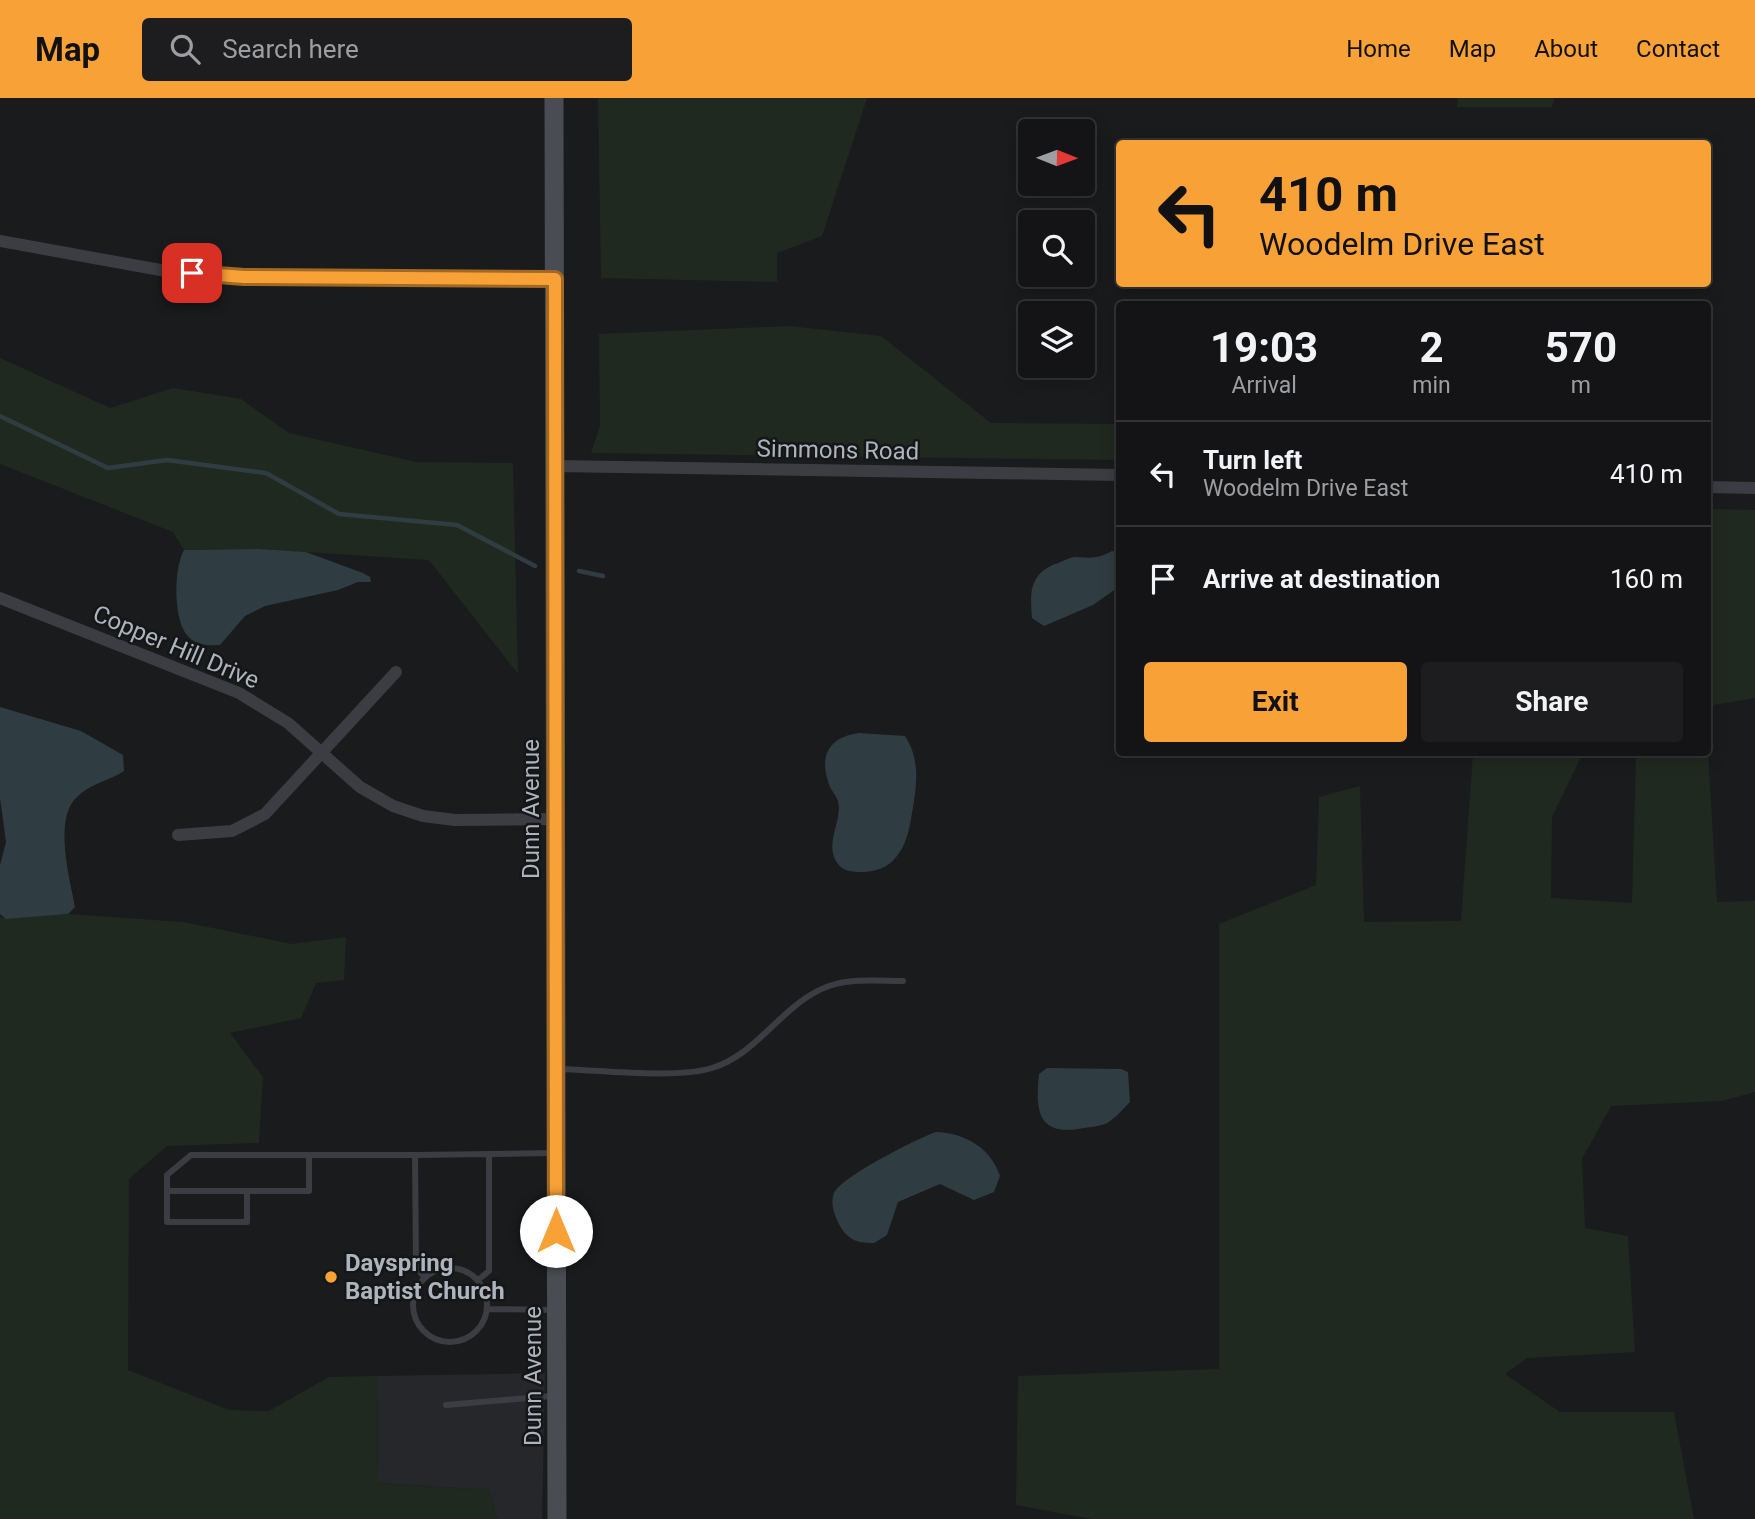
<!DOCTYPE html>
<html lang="en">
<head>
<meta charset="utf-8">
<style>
  :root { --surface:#141416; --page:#1d1d1f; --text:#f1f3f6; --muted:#9d9ea1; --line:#333335; --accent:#f8a137 }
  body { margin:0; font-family:Roboto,sans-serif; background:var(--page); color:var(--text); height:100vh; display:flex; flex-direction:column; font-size:26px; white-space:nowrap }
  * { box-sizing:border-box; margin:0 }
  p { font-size:23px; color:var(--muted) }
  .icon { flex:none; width:38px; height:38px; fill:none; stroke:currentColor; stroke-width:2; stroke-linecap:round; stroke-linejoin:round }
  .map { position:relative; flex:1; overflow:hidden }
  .details { position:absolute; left:1116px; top:203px; width:595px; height:455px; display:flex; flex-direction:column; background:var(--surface); border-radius:7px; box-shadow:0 4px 18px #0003,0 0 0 2px var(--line) }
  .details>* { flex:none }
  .banner { position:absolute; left:1116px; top:42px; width:595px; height:147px; border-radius:7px; box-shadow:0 4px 18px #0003,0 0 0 2px var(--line); background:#f8a137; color:#111; overflow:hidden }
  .needle { width:46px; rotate:91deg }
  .fabs { position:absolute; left:1018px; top:21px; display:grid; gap:14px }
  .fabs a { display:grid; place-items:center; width:77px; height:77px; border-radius:7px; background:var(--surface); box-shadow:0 4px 18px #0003,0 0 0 2px var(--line); font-size:35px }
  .pin { position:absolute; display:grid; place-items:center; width:60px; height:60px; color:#fff; margin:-30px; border-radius:14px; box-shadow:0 4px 10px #0006 }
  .me { position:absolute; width:77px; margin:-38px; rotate:0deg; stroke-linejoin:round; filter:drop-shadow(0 0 5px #0008) }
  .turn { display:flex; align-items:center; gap:24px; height:147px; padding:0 28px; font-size:32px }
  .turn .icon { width:91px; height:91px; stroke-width:2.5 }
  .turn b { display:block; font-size:49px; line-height:60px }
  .eta { display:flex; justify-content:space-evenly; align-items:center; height:119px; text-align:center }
  .eta b { font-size:42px; font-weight:700; line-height:49px }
  .action { display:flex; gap:14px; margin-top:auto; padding:14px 28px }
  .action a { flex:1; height:80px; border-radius:7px; background:var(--accent); color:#111; font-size:28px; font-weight:700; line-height:80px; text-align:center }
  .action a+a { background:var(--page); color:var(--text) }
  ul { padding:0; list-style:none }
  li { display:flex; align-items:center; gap:21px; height:105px; padding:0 28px; border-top:2px solid var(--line) }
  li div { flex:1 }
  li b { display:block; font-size:26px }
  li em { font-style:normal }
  header { display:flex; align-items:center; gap:42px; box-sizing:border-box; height:98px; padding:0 35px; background:var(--accent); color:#111 }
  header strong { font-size:33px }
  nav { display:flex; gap:38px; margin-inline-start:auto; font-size:24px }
  .search { width:490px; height:63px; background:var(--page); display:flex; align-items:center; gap:18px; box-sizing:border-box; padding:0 24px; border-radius:7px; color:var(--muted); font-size:26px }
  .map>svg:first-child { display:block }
</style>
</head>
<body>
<header>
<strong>Map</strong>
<div class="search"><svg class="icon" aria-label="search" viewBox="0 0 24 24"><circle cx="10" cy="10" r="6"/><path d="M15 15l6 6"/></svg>Search here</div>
<nav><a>Home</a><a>Map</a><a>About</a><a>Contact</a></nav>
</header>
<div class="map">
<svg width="1755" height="1421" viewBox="0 0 1755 1421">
  <rect width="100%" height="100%" fill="#1a1b1d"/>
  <path fill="#26272a" d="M 545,1275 L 542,1421 L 497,1421 L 489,1392 L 378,1385 L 377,1278 Z"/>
  <path fill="#202920" d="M 598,0 L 867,0 L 822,138 L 777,155 L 777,184 L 601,180 Z
    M 1458,0 L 1554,0 L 1552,9 L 1457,9 Z
    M 789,228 L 881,238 L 991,325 L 1120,326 L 1120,362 L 591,355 L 600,328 L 599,236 Z
    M 0,260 L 110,310 L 173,290 L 241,301 L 289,335 L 416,364 L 513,365 L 518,576 L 429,462 L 260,451 L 184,452 L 173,434 L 0,366 Z
    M 1708,411 L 1755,412 L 1755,600 L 1708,608 Z
    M 1473,655 L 1583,655 L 1552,719 L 1551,800 L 1632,805 L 1636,655 L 1708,655 L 1717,804 L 1755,803 L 1755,994 L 1722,1003 L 1611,1008 L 1582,1061 L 1585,1130 L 1628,1138 L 1635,1254 L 1527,1260 L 1505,1276 L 1560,1314 L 1674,1314 L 1694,1421 L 1091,1421 L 1016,1407 L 1018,1278 L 1219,1271 L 1219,826 L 1316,787 L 1319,699 L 1360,688 L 1364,824 L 1461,823 Z
    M 68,816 L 183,824 L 292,846 L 346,839 L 344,882 L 316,885 L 301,920 L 230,935 L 263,979 L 259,1045 L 167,1048 L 129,1081 L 128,1272 L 229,1312 L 269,1313 L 329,1279 L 377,1278 L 378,1385 L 489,1392 L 497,1421 L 0,1421 L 0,819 L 7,821 Z"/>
  <path fill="#2f3c42" d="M 260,451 L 306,454 L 363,475 L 370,479 L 371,484 L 358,484 L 338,492 L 265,508 L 245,518 L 220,547 C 207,548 194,547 186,536 C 173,518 174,470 184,452 Z
    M 1112,453 L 1120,456 L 1120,488 L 1093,507 L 1044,528 L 1032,520 C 1030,495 1029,477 1055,466 C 1062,464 1069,459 1076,459 C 1092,460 1097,461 1112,453 Z
    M 0,609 L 81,633 L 123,657 L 124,673 C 109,683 91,685 77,699 C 53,721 70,781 75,809 L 68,816 L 6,821 L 0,816 L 0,767 L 6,744 L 0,700 Z
    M 859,635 L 905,638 C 922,664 916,691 911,721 C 906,753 892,776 857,774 C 850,773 843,773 838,766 C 823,747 843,723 838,703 C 837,698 832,694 830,689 C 818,659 828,639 859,635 Z
    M 1047,970 L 1121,971 L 1128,974 L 1130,1004 C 1123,1011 1114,1022 1105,1026 C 1099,1028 1091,1029 1084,1030 C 1038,1039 1035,1014 1039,976 Z
    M 936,1034 C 965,1035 991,1050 1000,1078 L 994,1094 L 974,1102 L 940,1086 L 898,1104 L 887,1137 L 874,1145 C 858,1146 846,1141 839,1126 C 834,1116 830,1105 834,1095 C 841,1079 918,1040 936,1034 Z"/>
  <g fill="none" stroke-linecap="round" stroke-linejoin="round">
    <path stroke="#2f3c42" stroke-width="4.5" d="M 0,318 L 108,370 L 167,362 L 266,375 L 339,416 L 457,427 L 535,468
      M 579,473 L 603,478"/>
    <path stroke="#3b3d42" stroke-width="6" d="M 558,971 C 598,972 676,981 712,970 C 759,956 783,904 829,888 C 852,880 880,883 903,883
      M 309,1057 L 309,1093 L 247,1093 L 247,1124 L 167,1124 L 167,1077 L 191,1057 L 415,1057
      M 167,1093 L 247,1093
      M413 1207a37 37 0 1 1 74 0a37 37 0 1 1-74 0Z
      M 425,1180 L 416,1169 L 415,1057 L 554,1055
      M 478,1182 L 489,1173 L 489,1056
      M 487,1211 L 555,1212
      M 446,1307 L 552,1298"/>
    <path stroke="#3b3d42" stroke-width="12" d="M 0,143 L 166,173 L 244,179 L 555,181
      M 555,368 L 1120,377
      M 1708,389 L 1755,390
      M 0,500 L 239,595 L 288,625 L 360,689 L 393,708 L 423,718 L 455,722 L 556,721
      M 178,737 L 232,733 L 265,716 L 396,574"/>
    <path stroke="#494c52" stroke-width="19" d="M 554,0 L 557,1421"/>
  </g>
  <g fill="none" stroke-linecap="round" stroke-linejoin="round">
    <defs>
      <path id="route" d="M 192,175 L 244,179 L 555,181 L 556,1133"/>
    </defs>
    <use href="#route" stroke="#a16924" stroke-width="18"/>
    <use href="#route" stroke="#f8a137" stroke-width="12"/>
  </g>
  <circle fill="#f8a137" stroke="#151618" stroke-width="2.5" cx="331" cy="1179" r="7"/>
  <g text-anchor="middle" stroke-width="5" stroke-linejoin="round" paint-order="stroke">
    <g font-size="24" fill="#adb4bd" stroke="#151618">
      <text transform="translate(838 352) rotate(1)" y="8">Simmons Road</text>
      <text transform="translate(176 549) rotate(23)" y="8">Copper Hill Drive</text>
      <text transform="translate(531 711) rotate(-90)" y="8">Dunn Avenue</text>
      <text transform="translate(533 1278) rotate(-90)" y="8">Dunn Avenue</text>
    </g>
    <g font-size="24" font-weight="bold" fill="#adb4bd" stroke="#151618" text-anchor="start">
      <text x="345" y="1173">Dayspring<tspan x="345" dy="28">Baptist Church</tspan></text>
    </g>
  </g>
</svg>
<div class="fabs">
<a><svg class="needle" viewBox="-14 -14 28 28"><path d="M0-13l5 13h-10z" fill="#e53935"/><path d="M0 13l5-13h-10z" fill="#9d9ea1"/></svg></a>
<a><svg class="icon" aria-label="search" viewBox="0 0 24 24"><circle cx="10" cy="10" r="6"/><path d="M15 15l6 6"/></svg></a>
<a><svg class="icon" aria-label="layers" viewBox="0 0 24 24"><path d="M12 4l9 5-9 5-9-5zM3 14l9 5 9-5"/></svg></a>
</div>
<div class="pin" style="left:192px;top:175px;background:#d93025"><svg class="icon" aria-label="arrive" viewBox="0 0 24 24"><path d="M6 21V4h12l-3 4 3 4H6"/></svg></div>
<svg class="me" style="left:556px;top:1133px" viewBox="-20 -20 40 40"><circle r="19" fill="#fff"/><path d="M0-13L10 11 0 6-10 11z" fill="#f8a137"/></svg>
<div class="banner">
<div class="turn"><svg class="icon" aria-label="left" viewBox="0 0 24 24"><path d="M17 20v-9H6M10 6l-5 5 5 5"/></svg><div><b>410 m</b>Woodelm Drive East</div></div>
</div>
<section class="details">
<div class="eta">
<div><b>19:03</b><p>Arrival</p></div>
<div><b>2</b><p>min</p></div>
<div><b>570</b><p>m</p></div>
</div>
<ul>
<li><svg class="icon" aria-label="left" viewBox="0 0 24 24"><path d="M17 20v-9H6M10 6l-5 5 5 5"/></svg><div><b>Turn left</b><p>Woodelm Drive East</p></div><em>410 m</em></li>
<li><svg class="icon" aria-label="arrive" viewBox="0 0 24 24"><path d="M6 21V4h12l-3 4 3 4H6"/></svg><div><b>Arrive at destination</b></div><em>160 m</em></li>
</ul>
<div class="action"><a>Exit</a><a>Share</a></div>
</section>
</div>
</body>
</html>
